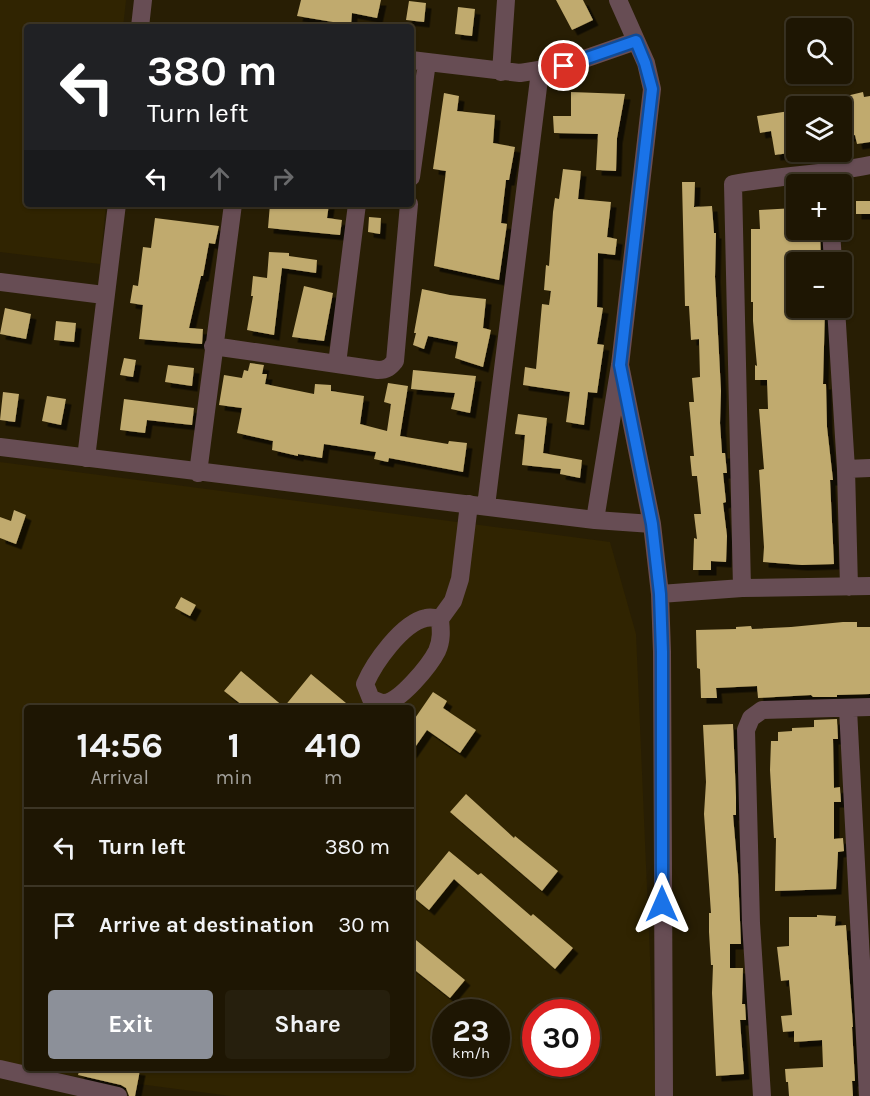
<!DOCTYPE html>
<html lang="en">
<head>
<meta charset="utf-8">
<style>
  :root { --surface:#1e1603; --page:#261f0d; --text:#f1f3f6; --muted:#a19f9a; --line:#3c3525; --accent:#8c9099 }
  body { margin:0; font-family:Karla,sans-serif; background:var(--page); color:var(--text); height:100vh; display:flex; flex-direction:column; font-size:22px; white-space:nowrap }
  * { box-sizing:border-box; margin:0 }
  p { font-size:20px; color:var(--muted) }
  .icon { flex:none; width:33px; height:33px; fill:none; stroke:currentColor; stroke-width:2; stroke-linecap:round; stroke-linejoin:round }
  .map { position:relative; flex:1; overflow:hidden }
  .panel { position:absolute; left:24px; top:705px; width:390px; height:366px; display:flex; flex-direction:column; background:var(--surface); border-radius:6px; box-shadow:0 2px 4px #0004,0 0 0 2px var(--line) }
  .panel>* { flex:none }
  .hud { position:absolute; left:24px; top:24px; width:390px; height:183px; border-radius:6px; box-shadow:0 2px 4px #0004,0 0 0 2px var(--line); background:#202124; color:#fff; overflow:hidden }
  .tools { position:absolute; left:786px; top:18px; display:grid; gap:12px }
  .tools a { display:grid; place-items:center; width:66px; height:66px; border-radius:6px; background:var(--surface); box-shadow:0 2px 4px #0004,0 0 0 2px var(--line); font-size:30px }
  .speed { position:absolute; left:432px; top:999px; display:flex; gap:12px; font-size:30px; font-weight:700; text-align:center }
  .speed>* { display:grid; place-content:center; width:78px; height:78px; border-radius:50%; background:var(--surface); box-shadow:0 2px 4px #0004,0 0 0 2px var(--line); line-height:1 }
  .speed small { font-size:15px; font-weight:400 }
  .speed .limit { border:9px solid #d22; background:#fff; color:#111 }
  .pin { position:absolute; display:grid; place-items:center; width:51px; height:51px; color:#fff; margin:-26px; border:3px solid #fff; border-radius:50%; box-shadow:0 2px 6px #0007 }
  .me { position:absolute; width:66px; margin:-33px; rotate:0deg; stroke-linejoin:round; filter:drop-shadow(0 0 4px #0008) }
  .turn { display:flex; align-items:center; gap:21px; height:126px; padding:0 24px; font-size:27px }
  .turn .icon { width:78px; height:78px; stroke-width:2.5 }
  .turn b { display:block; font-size:42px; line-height:51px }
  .lanes { display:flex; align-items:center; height:57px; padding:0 24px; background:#0003; justify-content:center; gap:30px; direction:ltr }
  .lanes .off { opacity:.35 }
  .eta { display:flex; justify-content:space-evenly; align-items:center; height:102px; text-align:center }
  .eta b { font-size:36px; font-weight:700; line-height:42px }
  .button { display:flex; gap:12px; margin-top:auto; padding:12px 24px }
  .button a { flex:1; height:69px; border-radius:6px; background:var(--accent); color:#fff; font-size:24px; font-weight:700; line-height:69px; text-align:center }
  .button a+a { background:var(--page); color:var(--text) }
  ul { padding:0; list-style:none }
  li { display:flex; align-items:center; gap:18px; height:78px; padding:0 24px; border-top:2px solid var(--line) }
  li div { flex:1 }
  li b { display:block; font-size:22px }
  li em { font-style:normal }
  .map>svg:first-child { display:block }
</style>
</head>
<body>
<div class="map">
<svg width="870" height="1096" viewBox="0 0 870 1096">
  <defs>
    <filter id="shadow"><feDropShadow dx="5.5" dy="5.5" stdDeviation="0" flood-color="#0009"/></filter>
  </defs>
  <rect width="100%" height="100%" fill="#281e04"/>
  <path fill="#302401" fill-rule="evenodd" d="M 0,0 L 126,0 L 123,27 L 27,27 L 27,204 L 106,204 L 100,264 L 0,252 Z
    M 0,462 L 610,542 L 636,634 L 656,1096 L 231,1096 L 0,1066 ZM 27,708 L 411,708 L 411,1068 L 27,1068 ZM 446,1012 L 496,1012 L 496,1064 L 446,1064 ZM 536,1012 L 586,1012 L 586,1064 L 536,1064 Z"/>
  <path fill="#c0aa6e" filter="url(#shadow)" d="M 301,0 L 381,0 L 377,18 L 352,13 L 351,25 L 297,16 Z
    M 556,0 L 583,0 L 593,20 L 572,30 Z
    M 409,1 L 426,3 L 424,22 L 406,20 Z
    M 458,7 L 475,9 L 472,36 L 455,34 Z
    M 571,92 L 625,94 L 617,138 L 616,171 L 596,170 L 598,134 L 554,133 L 553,116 L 571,116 Z
    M 863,92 L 864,97 L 870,96 L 870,142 L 857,144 L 855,135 L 842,137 L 842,97 Z
    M 444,93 L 459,96 L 457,111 L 495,115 L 493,143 L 515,147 L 509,180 L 506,180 L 501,223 L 507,224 L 499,280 L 434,266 L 446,171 L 433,169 Z
    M 796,110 L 796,152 L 775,155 L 771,131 L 760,133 L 757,116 Z
    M 563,169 L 581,171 L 578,199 L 611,202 L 607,237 L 617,239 L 615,255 L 598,253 L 597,307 L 603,308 L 597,344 L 604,345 L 597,393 L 588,392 L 584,425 L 566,422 L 570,392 L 523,385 L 525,367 L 536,369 L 542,304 L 549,305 L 551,291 L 544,290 L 546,265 L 549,266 L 553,212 L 555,198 L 559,199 Z
    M 682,182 L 695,182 L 694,207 L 712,206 L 714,233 L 716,233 L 715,277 L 721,391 L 720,423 L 722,453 L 725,453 L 727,473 L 723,473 L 726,502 L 723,503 L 727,536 L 726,562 L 711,561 L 711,570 L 693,570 L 694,538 L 697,539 L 694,514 L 701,514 L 697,476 L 692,476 L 690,456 L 694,456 L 689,402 L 694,402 L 692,378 L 700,377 L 699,339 L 691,340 L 689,306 L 685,306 Z
    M 856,201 L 870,201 L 870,214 L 856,214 Z
    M 270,204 L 329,204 L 327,218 L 342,220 L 340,235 L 268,228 Z
    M 796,208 L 796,230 L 820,230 L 821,262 L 796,262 L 796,308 L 825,308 L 823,384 L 826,384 L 827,427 L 833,480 L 830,480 L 834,564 L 802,565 L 763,562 L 764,547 L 759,470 L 764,469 L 759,409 L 768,409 L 767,380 L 755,380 L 755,365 L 757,366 L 753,321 L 753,302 L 751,302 L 751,229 L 760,229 L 759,210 Z
    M 369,217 L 381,218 L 380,234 L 368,232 Z
    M 155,218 L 219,226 L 215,244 L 209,243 L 203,276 L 201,276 L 189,328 L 203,329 L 202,344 L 139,339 L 143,305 L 130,303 L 133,285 L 138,286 L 143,247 L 151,248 Z
    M 269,252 L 289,253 L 289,256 L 317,260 L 316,273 L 282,268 L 274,335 L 247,330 L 253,296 L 251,296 L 253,276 L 267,278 Z
    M 304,286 L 333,293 L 324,341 L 292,337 Z
    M 422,289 L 450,295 L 486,299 L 483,328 L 491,330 L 483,367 L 455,358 L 458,342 L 428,336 L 424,349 L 413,345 L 416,333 L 414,333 Z
    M 5,308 L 31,314 L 26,339 L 0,334 Z
    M 56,321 L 76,323 L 74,342 L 54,340 Z
    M 124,358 L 136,360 L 133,377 L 120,375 Z
    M 250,363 L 264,365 L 262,374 L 267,374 L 265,384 L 314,394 L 315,384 L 331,385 L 331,391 L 364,396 L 360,424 L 387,431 L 391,404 L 384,402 L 388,383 L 408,386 L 400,436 L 448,444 L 449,441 L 467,443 L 463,472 L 389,458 L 388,462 L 374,459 L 376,452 L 324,444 L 322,458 L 298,454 L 298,456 L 272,450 L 273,441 L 237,433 L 242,408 L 219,405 L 224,375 L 242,378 L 244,370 L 248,371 Z
    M 168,365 L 194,368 L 192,386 L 165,382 Z
    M 413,370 L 476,376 L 470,413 L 451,409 L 455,393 L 411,389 Z
    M 3,392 L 19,394 L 15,422 L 0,420 Z
    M 47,396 L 66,399 L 61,425 L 42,421 Z
    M 124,399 L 194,408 L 192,425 L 147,420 L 145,433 L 120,430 Z
    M 518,414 L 547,418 L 543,453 L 582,460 L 580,478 L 560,474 L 561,469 L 522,465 L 525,435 L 515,434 Z
    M 14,510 L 26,515 L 16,544 L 0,538 L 0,517 L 11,521 Z
    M 181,597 L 196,605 L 190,616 L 175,608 Z
    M 843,622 L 857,622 L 857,627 L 870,627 L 870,694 L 837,695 L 837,697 L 813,697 L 811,695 L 758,698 L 757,686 L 716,688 L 717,698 L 701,698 L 700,669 L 697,668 L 696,630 L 736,629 L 736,627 L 751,626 L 752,629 L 791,627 Z
    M 241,671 L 284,707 L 311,674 L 352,708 L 246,708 L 224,691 Z
    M 433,692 L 447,701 L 443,708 L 476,730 L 460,753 L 427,730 L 411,753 L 411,724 Z
    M 837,719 L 838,739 L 833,739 L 834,788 L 840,787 L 841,802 L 834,802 L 834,839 L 843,838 L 844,851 L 838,852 L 836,889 L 775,891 L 776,838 L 774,838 L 770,770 L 771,741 L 778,741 L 778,732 L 792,731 L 792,728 L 814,727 L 814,720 Z
    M 733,724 L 736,797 L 736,815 L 733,815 L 738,873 L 741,944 L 730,944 L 730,968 L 743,968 L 742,1004 L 745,1004 L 746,1020 L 740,1020 L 744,1074 L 716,1076 L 712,993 L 713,965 L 711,965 L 709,932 L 709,913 L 711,913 L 704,814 L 706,782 L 703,725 Z
    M 466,794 L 514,838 L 515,836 L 558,871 L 542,891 L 450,812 Z
    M 449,851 L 478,875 L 481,873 L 531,916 L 533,914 L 573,948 L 555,969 L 454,879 L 429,910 L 412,896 Z
    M 817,915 L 836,916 L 835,926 L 846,925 L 853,1027 L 852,1027 L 855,1081 L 852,1081 L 853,1096 L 789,1096 L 788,1082 L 786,1082 L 785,1069 L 823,1067 L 822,1040 L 794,1042 L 794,1031 L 783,1032 L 781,1016 L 792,1015 L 789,980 L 781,981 L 777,947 L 789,946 L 789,917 L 817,917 Z
    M 411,936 L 465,980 L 450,998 L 411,967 Z
    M 80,1068 L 127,1068 L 140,1070 L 135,1096 L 129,1096 L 126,1088 L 121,1085 L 78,1075 Z"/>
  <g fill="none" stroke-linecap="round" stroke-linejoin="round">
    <path stroke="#674d54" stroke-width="18" d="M 140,27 L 143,0
      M 411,60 L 520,73 L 564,66 L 636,41
      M 501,72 L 506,0
      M 411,177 L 427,62
      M 831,230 L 833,262
      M 0,282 L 104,295
      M 836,308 L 846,469 L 849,587
      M 213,346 L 378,370 C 387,370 390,367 395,361 L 409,204
      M 337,364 L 357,204
      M 620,365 L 652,524 L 660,594 L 662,652 L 664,1096
      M 0,447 L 595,520 L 652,524
      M 86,458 L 117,204
      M 846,469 L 870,468
      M 198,473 L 233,204
      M 486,506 L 540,71
      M 595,520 L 620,365 L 652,89 L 646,63 L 618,0
      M 742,588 L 733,184 C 779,176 825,174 870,165
      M 660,594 L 742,588 L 870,586
      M 440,619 C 436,618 430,617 426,618 C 402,623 374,663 365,684 L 371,699 C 375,700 381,703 384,703 C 400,702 430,665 437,651 C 442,640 441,630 440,619 L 453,601 L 460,579 L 469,504
      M 848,709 L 868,1096
      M 0,1069 L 118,1096
      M 762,1096 L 751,923 L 746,730 L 751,718 L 762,710 L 870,707"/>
  </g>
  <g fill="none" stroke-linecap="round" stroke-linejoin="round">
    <defs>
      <path id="route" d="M 564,66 L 636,41 L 645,63 L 652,89 L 620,365 L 652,524 L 660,594 L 662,652 L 662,904"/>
    </defs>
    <use href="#route" stroke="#114b97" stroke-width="15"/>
    <use href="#route" stroke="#1a73e8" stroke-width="10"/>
  </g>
</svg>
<div class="tools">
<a><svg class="icon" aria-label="search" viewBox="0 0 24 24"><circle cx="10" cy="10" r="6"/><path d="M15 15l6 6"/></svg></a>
<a><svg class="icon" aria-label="layers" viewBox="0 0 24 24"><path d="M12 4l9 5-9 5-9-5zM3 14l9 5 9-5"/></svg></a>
<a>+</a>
<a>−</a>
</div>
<div class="speed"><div>23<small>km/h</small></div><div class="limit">30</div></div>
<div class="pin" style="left:564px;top:66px;background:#d93025"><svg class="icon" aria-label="arrive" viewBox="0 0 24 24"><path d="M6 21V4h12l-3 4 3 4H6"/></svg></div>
<svg class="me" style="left:662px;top:904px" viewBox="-20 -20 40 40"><path d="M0-17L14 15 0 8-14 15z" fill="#1a73e8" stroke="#fff" stroke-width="4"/></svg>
<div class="hud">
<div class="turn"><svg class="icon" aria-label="left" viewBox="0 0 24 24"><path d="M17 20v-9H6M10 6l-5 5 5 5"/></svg><div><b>380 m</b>Turn left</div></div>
<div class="lanes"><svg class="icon" aria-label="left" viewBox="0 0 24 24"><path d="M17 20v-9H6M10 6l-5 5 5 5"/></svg><svg class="icon off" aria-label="ahead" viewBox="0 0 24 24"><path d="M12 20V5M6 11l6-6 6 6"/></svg><svg class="icon off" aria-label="right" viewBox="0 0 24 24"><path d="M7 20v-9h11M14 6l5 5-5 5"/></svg></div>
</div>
<section class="panel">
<div class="eta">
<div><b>14:56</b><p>Arrival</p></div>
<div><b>1</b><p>min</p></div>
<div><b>410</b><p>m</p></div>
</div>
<ul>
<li><svg class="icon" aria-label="left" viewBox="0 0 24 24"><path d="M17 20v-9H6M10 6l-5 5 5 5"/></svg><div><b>Turn left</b></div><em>380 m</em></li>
<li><svg class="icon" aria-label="arrive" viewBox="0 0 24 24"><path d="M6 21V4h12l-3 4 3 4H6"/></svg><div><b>Arrive at destination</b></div><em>30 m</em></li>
</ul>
<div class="button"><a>Exit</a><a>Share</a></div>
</section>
</div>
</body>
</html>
